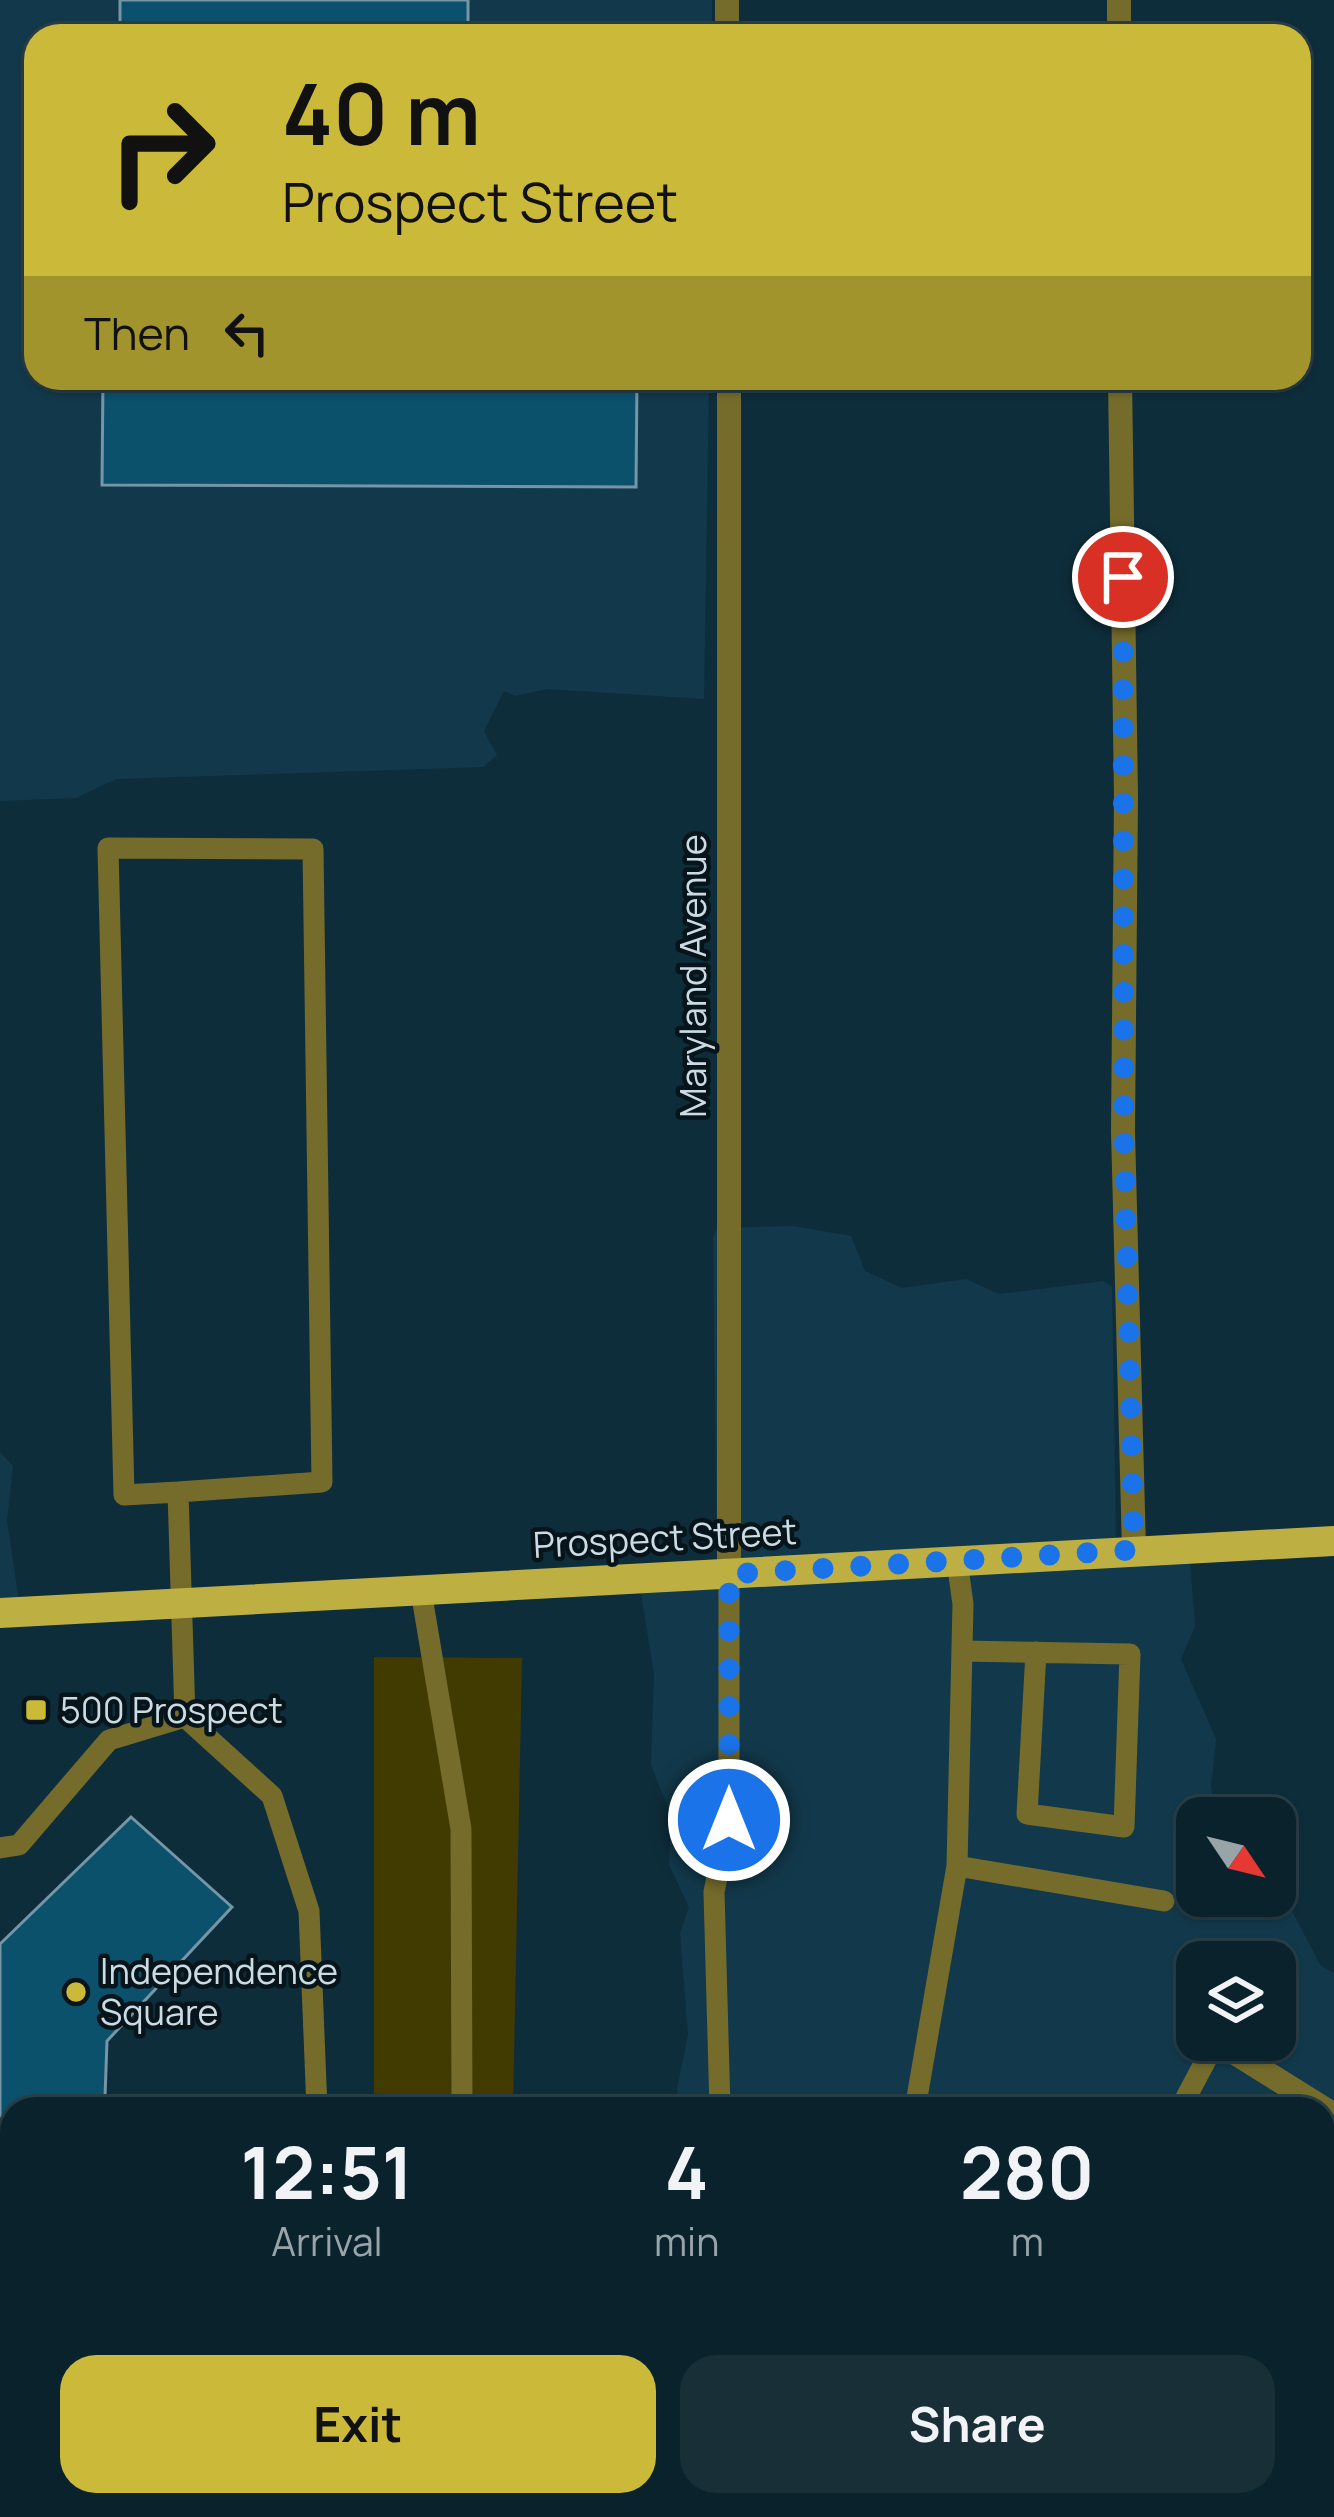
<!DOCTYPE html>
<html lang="en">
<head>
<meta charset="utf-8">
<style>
  :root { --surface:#0a222c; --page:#182f38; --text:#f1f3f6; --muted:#99a4a9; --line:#2a3f48; --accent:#cbba39 }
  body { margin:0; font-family:Manrope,sans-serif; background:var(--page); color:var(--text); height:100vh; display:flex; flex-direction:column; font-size:45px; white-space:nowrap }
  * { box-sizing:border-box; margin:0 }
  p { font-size:39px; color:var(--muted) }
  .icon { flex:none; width:66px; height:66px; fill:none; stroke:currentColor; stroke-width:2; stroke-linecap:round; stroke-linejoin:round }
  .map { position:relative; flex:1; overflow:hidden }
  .drawer { position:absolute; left:0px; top:2097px; width:1335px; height:420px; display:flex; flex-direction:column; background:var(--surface); border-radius:36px 36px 0 0; box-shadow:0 3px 9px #0004,0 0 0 3px var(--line) }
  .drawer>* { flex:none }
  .hud { position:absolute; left:24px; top:24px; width:1287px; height:366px; border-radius:36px; box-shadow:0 3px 9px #0004,0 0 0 3px var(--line); background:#cbba39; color:#111; overflow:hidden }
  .needle { width:78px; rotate:125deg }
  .tools { position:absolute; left:1176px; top:1797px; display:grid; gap:24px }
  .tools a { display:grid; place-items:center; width:120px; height:120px; border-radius:24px; background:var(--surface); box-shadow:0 3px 9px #0004,0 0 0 3px var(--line); font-size:60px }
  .pin { position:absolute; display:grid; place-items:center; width:102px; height:102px; color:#fff; margin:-51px; border:6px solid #fff; border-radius:50%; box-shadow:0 3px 12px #0007 }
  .me { position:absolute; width:132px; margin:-66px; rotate:0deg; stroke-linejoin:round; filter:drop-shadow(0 0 9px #0008) }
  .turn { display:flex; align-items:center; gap:42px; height:252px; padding:0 60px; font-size:54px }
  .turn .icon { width:156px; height:156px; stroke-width:2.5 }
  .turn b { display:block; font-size:84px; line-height:102px }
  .then { display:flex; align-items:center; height:114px; padding:0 60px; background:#0003; gap:24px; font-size:45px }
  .eta { display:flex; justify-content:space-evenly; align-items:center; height:204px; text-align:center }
  .eta b { font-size:72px; font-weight:700; line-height:84px }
  .cta { display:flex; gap:24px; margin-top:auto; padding:24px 60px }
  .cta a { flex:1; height:138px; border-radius:36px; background:var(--accent); color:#111; font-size:48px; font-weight:700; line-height:138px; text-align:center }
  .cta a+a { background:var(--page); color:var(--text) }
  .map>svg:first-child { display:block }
</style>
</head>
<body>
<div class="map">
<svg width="1334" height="2517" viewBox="0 0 1334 2517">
  <rect width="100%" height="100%" fill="#0e2d3b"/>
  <path fill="#12394b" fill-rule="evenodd" d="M 0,0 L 712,0 L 712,36 L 36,36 L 36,378 L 709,378 L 704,699 L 547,689 L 515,696 L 504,691 L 484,731 L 497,755 L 483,767 L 116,779 L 76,798 L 0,801 Z
    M 793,1226 L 851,1236 L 865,1271 L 902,1288 L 966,1279 L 999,1294 L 1104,1281 L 1112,1287 L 1116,1537 L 1123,1550 L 1189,1549 L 1195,1626 L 1181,1659 L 1216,1739 L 1211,1787 L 1218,1818 L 1197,1818 L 1197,1896 L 1275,1896 L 1275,1879 L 1321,1966 L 1334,1973 L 1334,2517 L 751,2517 L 749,2505 L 1323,2505 L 1323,2109 L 681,2109 L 677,2089 L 688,2035 L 680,1933 L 689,1907 L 669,1865 L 671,1815 L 651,1765 L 654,1674 L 639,1581 L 717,1566 L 713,1238 L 717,1228 ZM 1197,1962 L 1275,1962 L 1275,2040 L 1197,2040 Z
    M 0,1452 L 13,1466 L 7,1521 L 21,1615 L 0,1619 Z"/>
  <path fill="#413a01" d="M 374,1657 L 522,1658 L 513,2109 L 374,2109 Z
    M 0,2461 L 12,2462 L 12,2505 L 495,2505 L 494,2517 L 0,2517 Z
    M 562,2505 L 749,2505 L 751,2517 L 560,2517 Z"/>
  <path fill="#0b516c" stroke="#7696a7" stroke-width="3" d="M 120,0 L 468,0 L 468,36 L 120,36 Z
    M 103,378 L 637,378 L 636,487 L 102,485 Z
    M 131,1817 L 232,1907 L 107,2041 L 105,2097 L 120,2109 L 12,2109 L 12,2222 L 0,2222 L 0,1944 Z"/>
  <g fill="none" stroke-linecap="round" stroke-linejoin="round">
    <path stroke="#756c2c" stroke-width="21" d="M 178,1492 L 322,1482 L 313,849 L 108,848 L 124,1495 L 178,1492 L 185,1717 L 272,1796 L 309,1911 L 317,2109
      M 957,1561 L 963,1604 L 957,1866 L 1164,1901
      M 421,1591 L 461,1829 L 462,2109
      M 962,1651 L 1130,1654 L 1124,1827 L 1027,1814 L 1036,1652
      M 0,1848 L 19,1845 L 109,1740 L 185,1717
      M 720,2109 L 714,1892 L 729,1820 L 729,1574
      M 915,2109 L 957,1866
      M 1180,2109 L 1216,2041
      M 0,2368 L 12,2368
      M 434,2517 L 436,2505"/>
    <path stroke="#756c2c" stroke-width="24" d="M 727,0 L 727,36
      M 1119,0 L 1119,36
      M 1120,378 L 1126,797 L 1123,1132 L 1134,1550
      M 729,1574 L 729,378
      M 1216,2041 L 1334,2115"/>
    <path stroke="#beaf42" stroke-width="30" d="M 0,1613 L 1334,1541"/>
  </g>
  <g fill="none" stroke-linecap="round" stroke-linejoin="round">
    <path stroke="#1a73e8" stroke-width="21" stroke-dasharray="0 37.8" d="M 729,1820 L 729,1574 L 1134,1550 L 1124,1132 L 1123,577"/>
  </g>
  <g fill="#cbba39" stroke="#07141a" stroke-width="4.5">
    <rect x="24" y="1698" width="24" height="24" rx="6"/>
    <circle cx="76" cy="1992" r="12"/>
  </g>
  <g text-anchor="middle" stroke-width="9" stroke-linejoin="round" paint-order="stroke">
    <g font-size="36" fill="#cadbe4" stroke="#07141a">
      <text transform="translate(693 976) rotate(-90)" y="13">Maryland Avenue</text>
      <text transform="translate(665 1538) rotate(-3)" y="13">Prospect Street</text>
    </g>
    <g font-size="36" fill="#cadbe4" stroke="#07141a" text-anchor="start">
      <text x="60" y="1723">500 Prospect</text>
      <text x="100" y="1984">Independence<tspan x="100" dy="41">Square</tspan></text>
    </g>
  </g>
</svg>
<div class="tools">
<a><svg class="needle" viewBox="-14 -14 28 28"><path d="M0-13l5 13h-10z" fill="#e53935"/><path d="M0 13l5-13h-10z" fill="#99a4a9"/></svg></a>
<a><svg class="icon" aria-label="layers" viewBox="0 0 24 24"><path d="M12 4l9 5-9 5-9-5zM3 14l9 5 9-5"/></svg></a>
</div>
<div class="pin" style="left:1123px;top:577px;background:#d93025"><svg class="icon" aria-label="arrive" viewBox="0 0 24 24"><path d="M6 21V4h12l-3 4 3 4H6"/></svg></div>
<svg class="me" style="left:729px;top:1820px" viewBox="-20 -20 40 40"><circle r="17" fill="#1a73e8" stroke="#fff" stroke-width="3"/><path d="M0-11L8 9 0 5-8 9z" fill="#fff"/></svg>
<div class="hud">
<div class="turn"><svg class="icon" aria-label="right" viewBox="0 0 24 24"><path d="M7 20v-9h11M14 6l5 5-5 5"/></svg><div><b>40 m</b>Prospect Street</div></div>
<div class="then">Then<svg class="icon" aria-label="left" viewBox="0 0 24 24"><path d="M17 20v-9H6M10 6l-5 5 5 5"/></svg></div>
</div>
<section class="drawer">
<div class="eta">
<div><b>12:51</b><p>Arrival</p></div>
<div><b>4</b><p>min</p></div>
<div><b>280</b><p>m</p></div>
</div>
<div class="cta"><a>Exit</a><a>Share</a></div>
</section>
</div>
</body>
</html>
